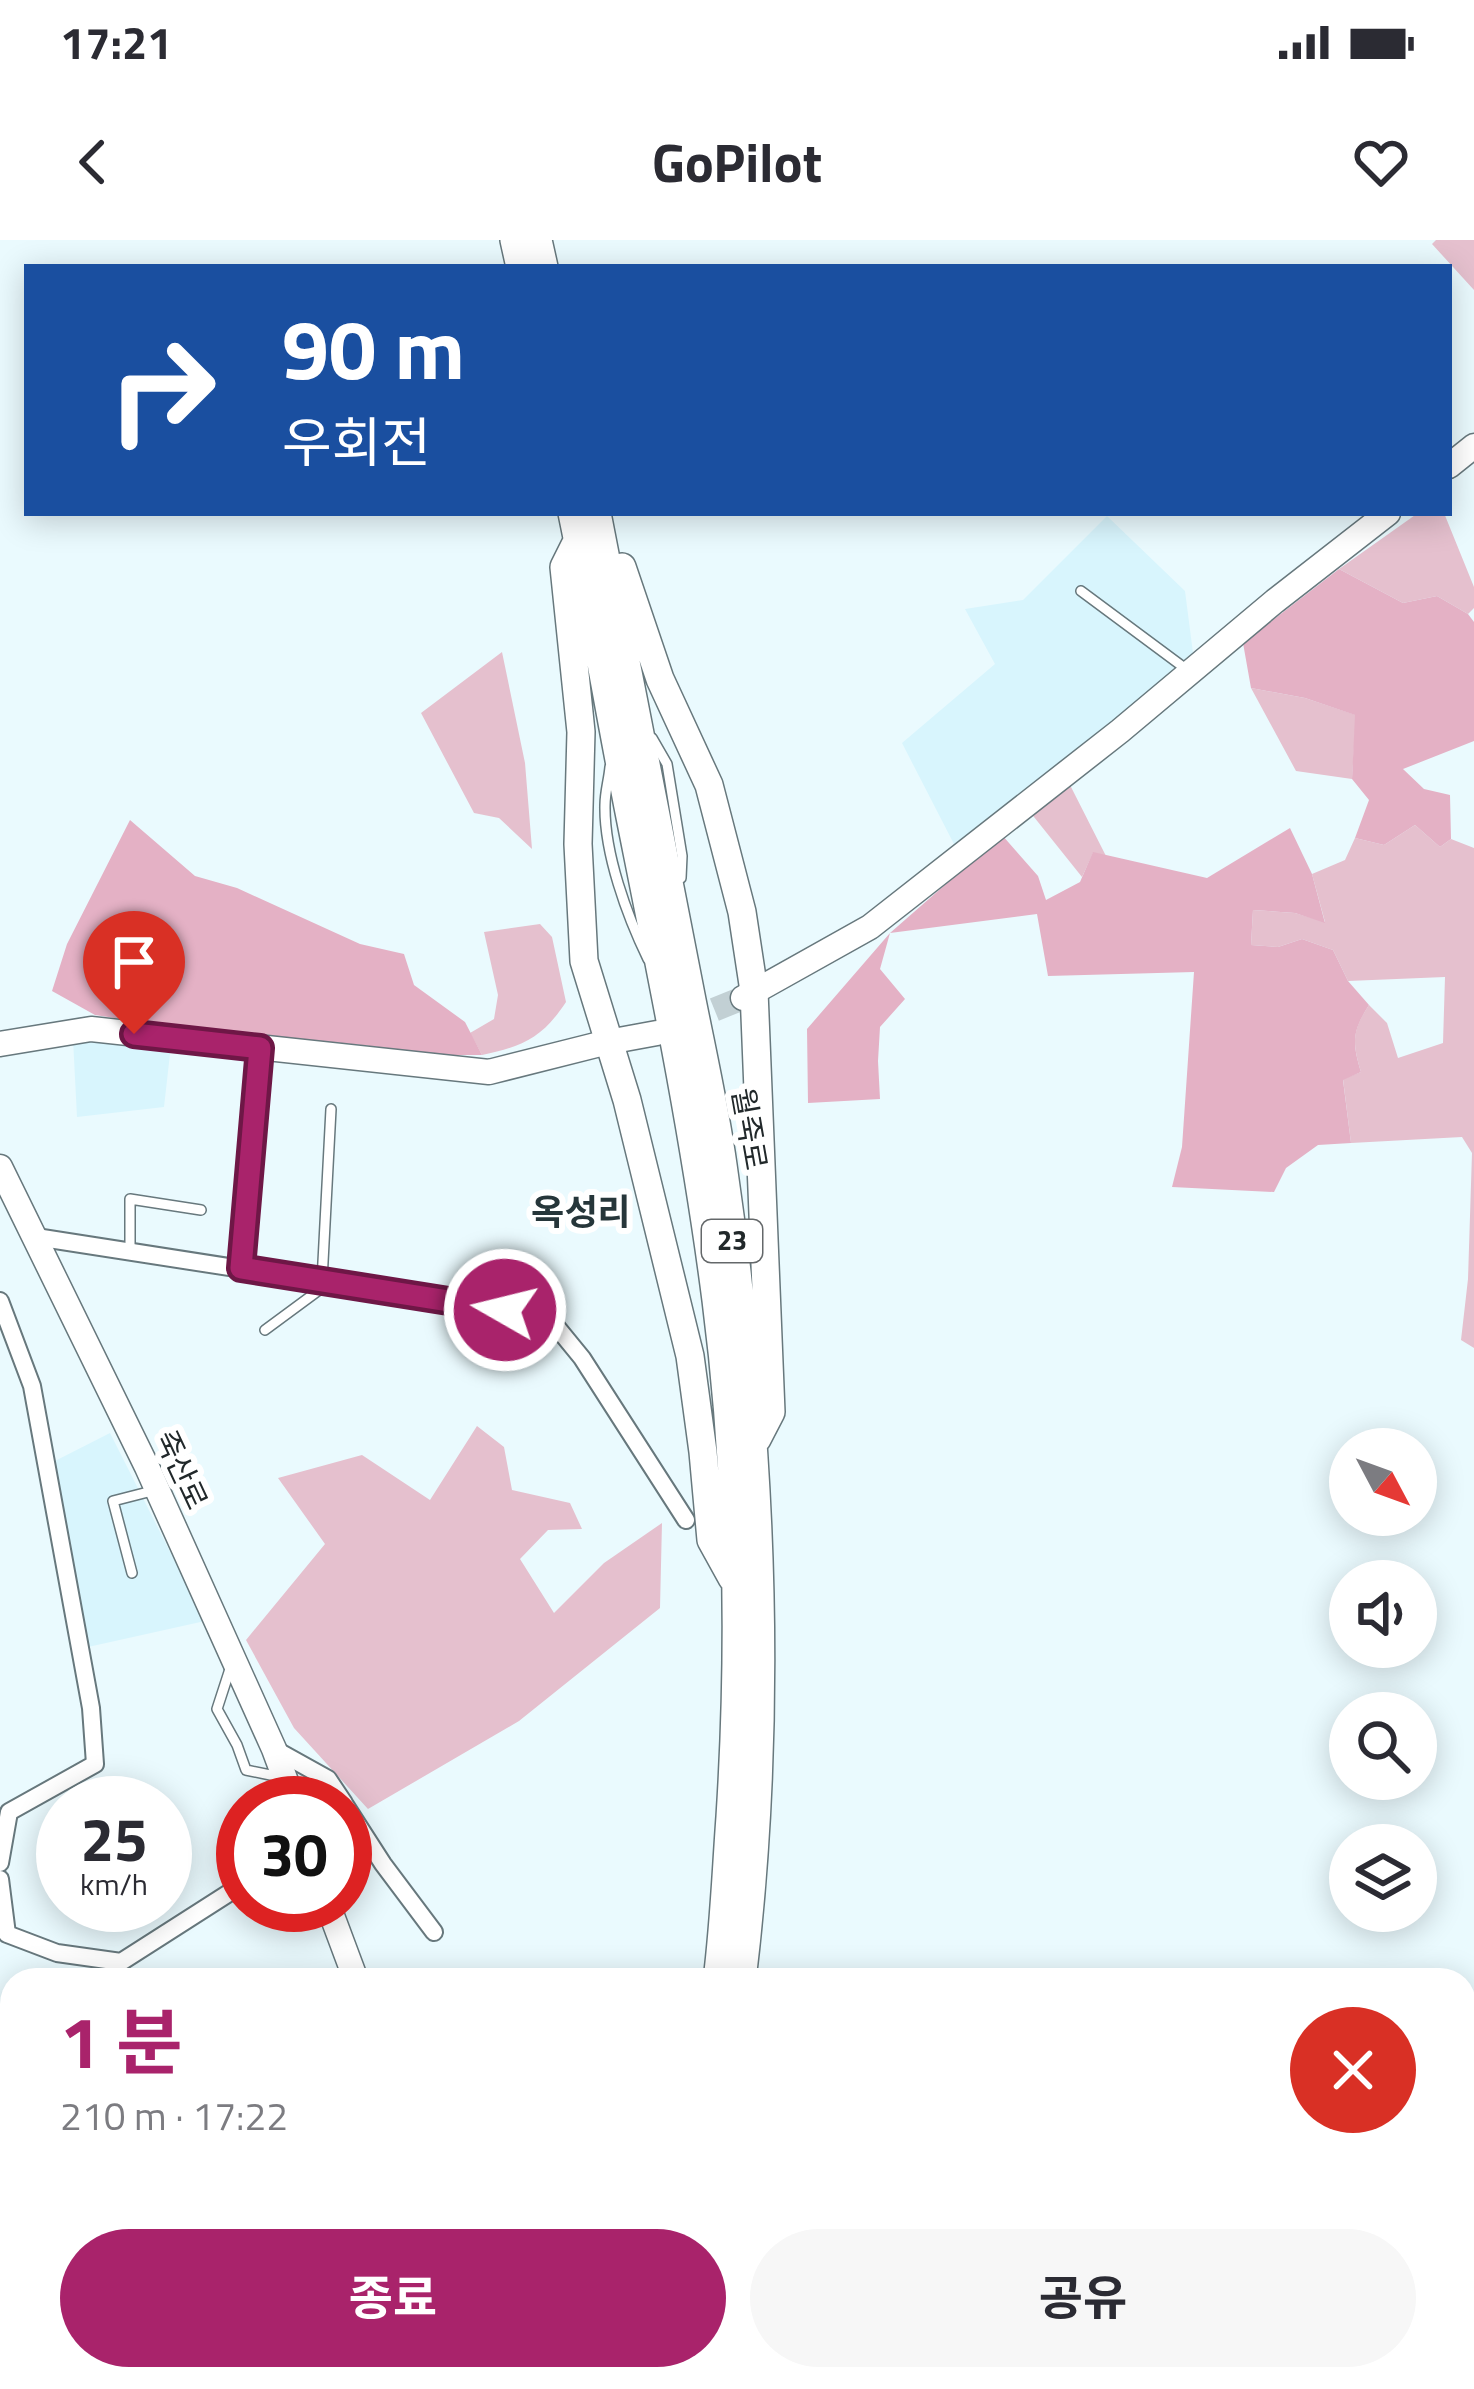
<!DOCTYPE html>
<html lang="ko">
<head>
<meta charset="utf-8">
<style>
  :root { --surface:#fff; --page:#f7f7f7; --text:#2b2b33; --muted:#7c7c81; --accent:#a9236b }
  body { margin:0; font-family:"Titillium Web","Noto Sans KR",sans-serif; background:var(--page); color:var(--text); height:100vh; display:flex; flex-direction:column; font-size:45px; white-space:nowrap }
  * { box-sizing:border-box; margin:0 }
  p { font-size:39px; color:var(--muted) }
  .icon { flex:none; width:66px; height:66px; fill:none; stroke:currentColor; stroke-width:2; stroke-linecap:round; stroke-linejoin:round }
  .map { position:relative; flex:1; overflow:hidden }
  .details { position:absolute; left:0px; top:1728px; width:1476px; height:423px; display:flex; flex-direction:column; background:var(--surface); border-radius:36px 36px 0 0; box-shadow:0 6px 30px #0003 }
  .details>* { flex:none }
  .banner { position:absolute; left:24px; top:24px; width:1428px; height:252px; border-radius:0px; box-shadow:0 6px 30px #0003; background:#1a4fa0; color:#fff; overflow:hidden }
  .needle { width:78px; rotate:131deg }
  .controls { position:absolute; left:1329px; top:1188px; display:grid; gap:24px }
  .controls a { display:grid; place-items:center; width:108px; height:108px; border-radius:50%; background:var(--surface); box-shadow:0 6px 30px #0003; font-size:60px }
  .speed { position:absolute; left:36px; top:1536px; display:flex; gap:24px; font-size:60px; font-weight:700; text-align:center }
  .speed>* { display:grid; place-content:center; width:156px; height:156px; border-radius:50%; background:var(--surface); box-shadow:0 6px 30px #0003; line-height:1 }
  .speed small { font-size:30px; font-weight:400 }
  .speed .limit { border:18px solid #d22; background:#fff; color:#111 }
  .pin { position:absolute; display:grid; place-items:center; width:102px; height:102px; color:#fff; margin:-123px -51px; border-radius:50% 50% 50% 0; rotate:-45deg; box-shadow:0 0 12px #0007 }
  .pin .icon { rotate:45deg }
  .me { position:absolute; width:132px; margin:-66px; rotate:278deg; stroke-linejoin:round; filter:drop-shadow(0 0 9px #0008) }
  .turn { display:flex; align-items:center; gap:42px; height:252px; padding:0 60px; font-size:54px }
  .turn .icon { width:156px; height:156px; stroke-width:2.5 }
  .turn b { display:block; font-size:84px; line-height:102px }
  .round { display:grid; place-items:center; flex:none; width:126px; height:126px; border-radius:63px; background:var(--page) }
  .head { display:flex; align-items:center; justify-content:space-between; height:204px; padding:0 60px }
  h1 { font-size:72px; font-weight:700; line-height:90px; color:var(--accent) }
  .button { display:flex; gap:24px; margin-top:auto; padding:24px 60px }
  .button a { flex:1; height:138px; border-radius:72px; background:var(--accent); color:#fff; font-size:48px; font-weight:700; line-height:138px; text-align:center }
  .button a+a { background:var(--page); color:var(--text) }
  .status { display:flex; justify-content:space-between; align-items:center; height:84px; padding:0 60px; background:var(--surface); direction:ltr }
  .status svg { height:33px; fill:currentColor }
  header { display:flex; justify-content:space-between; align-items:center; height:156px; padding:0 60px; background:var(--surface); font-size:54px; font-weight:700 }
  .map>svg:first-child { display:block }
</style>
</head>
<body>
<div class="status"><b>17:21</b><svg viewBox="0 0 49 12"><path d="M0 12V9h3v3zM5 12V6h3v6zM10 12V3h3v9zM15 12V0h3v12zM26 1h20v11H26zM47 4h2v5h-2z"/></svg></div>
<header><svg class="icon" aria-label="back" viewBox="0 0 24 24"><path d="M15 5l-7 7 7 7"/></svg>GoPilot<svg class="icon" aria-label="heart" viewBox="0 0 24 24"><path d="M12 20l-8-8c-3-5 5-10 8-4 3-6 11-1 8 4z"/></svg></header>
<div class="map">
<svg width="1474" height="2149" viewBox="0 0 1474 2149">
  <rect width="100%" height="100%" fill="#eafafe"/>
  <path fill="#d8f5fd" d="M 1107,276 L 1185,351 L 1193,413 L 1094,497 L 955,606 L 902,503 L 995,424 L 965,369 L 1023,360 Z
    M 73,799 L 171,805 L 164,867 L 77,877 Z
    M 110,1193 L 205,1381 L 88,1407 L 53,1222 Z"/>
  <path fill="#e5c0ce" d="M 1436,0 L 1474,0 L 1474,50 L 1432,4 Z
    M 1418,273 L 1444,273 L 1474,347 L 1474,368 L 1468,374 L 1437,356 L 1403,363 L 1339,329 Z
    M 502,412 L 525,523 L 532,609 L 499,578 L 474,573 L 421,473 Z
    M 1251,448 L 1305,458 L 1356,475 L 1352,539 L 1296,531 Z
    M 1069,543 L 1106,616 L 1093,613 L 1082,637 L 1030,572 Z
    M 1415,585 L 1440,607 L 1451,599 L 1474,608 L 1474,1108 L 1461,1100 L 1468,1039 L 1472,913 L 1462,897 L 1351,903 L 1343,839 L 1361,832 C 1352,802 1352,791 1369,765 L 1387,783 L 1398,818 L 1443,803 L 1445,737 L 1348,741 L 1333,710 L 1302,699 L 1278,707 L 1251,705 L 1253,670 L 1295,673 L 1325,682 L 1312,634 L 1345,620 L 1355,598 L 1384,605 Z
    M 540,684 L 552,697 L 566,762 C 542,798 524,806 482,815 L 470,793 L 494,779 L 498,755 L 484,692 Z
    M 477,1186 L 504,1207 L 512,1250 L 570,1263 L 582,1289 L 548,1290 L 520,1319 L 554,1373 L 604,1323 L 662,1283 L 660,1368 L 519,1481 L 368,1569 L 294,1488 L 246,1400 L 325,1304 L 278,1238 L 362,1215 L 430,1260 Z"/>
  <path fill="#e4b1c5" d="M 1339,329 L 1403,363 L 1437,356 L 1468,374 L 1474,382 L 1474,501 L 1403,529 L 1424,549 L 1450,555 L 1451,599 L 1440,607 L 1415,585 L 1384,605 L 1355,598 L 1369,560 L 1352,539 L 1355,475 L 1305,458 L 1251,448 L 1243,403 Z
    M 130,580 L 195,636 L 237,648 L 360,704 L 404,714 L 414,745 L 465,782 L 482,815 L 441,815 L 362,805 L 181,788 L 95,775 L 52,751 L 67,704 Z
    M 1290,588 L 1312,634 L 1325,683 L 1295,673 L 1253,670 L 1251,705 L 1278,707 L 1302,699 L 1333,710 L 1348,741 L 1369,765 C 1352,792 1352,802 1361,832 L 1343,840 L 1351,903 L 1318,905 L 1286,928 L 1274,952 L 1172,947 L 1182,907 L 1194,732 L 1048,736 L 1037,674 L 890,693 L 880,729 L 905,759 L 880,787 L 878,821 L 880,859 L 808,863 L 807,789 L 890,693 L 1002,595 L 1038,636 L 1046,660 L 1080,642 L 1093,612 L 1207,638 Z"/>
  <g fill="none" stroke-linecap="round" stroke-linejoin="round">
    <path stroke="#c2d0d4" stroke-width="24" stroke-dasharray="24 12" stroke-linecap="butt" d="M 681,783 L 743,758"/>
    <defs>
      <path id="lane" d="M 1081,351 L 1186,429
        M 652,498 L 667,524 L 682,616 L 681,638
        M 610,527 C 609,539 605,552 605,565 C 604,613 627,676 648,719
        M 130,1011 L 130,959 L 201,970
        M 322,1041 L 331,869
        M 265,1090 L 326,1045
        M 132,1333 L 113,1261 L 152,1251
        M 230,1429 L 217,1469 L 237,1505 L 246,1530 L 280,1537"/>
      <path id="street" d="M 36,997 L 505,1070 L 555,1085 L 582,1118 L 686,1280
        M 241,1028 L 260,808
        M 0,1061 L 32,1146 L 91,1468 L 95,1524 L 9,1572 L 0,1623
        M 274,1509 L 328,1539 L 344,1563
        M 345,1565 L 383,1624 L 434,1692
        M 0,1639 L 7,1694 L 57,1713 L 121,1722 L 243,1644"/>
      <path id="secondary" d="M 1449,226 L 1474,206
        M 743,758 L 870,687 L 1120,491 L 1275,361 L 1388,273
        M 0,804 L 91,789 L 489,832 L 608,802 L 657,793
        M 0,927 L 147,1227 L 274,1509 L 294,1563
        M 328,1665 L 356,1740
        M 499,2139 L 501,2149"/>
      <path id="primary" d="M 514,0 L 520,27
        M 538,0 L 544,27
        M 572,273 C 593,374 610,476 630,577 C 662,737 695,897 716,1060 C 738,1231 741,1405 730,1577 C 726,1631 724,1686 717,1740
        M 597,273 C 627,434 661,594 691,755 C 702,811 715,868 723,925 C 762,1194 775,1469 742,1740
        M 576,303 L 564,327 L 581,492 L 578,604 L 584,721 L 627,860 L 690,1116 L 703,1212 L 711,1300 L 732,1338
        M 622,327 L 660,439 L 709,545 L 742,672 L 754,751 L 771,1172 L 757,1199
        M 645,2149 L 647,2139
        M 670,2149 L 672,2139"/>
    </defs>
    <use href="#lane" stroke="#67787d" stroke-width="12"/>
    <use href="#street" stroke="#67787d" stroke-width="20"/>
    <use href="#secondary" stroke="#67787d" stroke-width="27"/>
    <use href="#primary" stroke="#67787d" stroke-width="30"/>
    <use href="#lane" stroke="#fff" stroke-width="9"/>
    <use href="#street" stroke="#fff" stroke-width="16"/>
    <use href="#secondary" stroke="#fff" stroke-width="24"/>
    <use href="#primary" stroke="#fff" stroke-width="27"/>
  </g>
  <g fill="none" stroke-linecap="round" stroke-linejoin="round">
    <defs>
      <path id="route" d="M 134,794 L 260,808 L 241,1028 L 505,1070"/>
    </defs>
    <use href="#route" stroke="#6e1746" stroke-width="30"/>
    <use href="#route" stroke="#a9236b" stroke-width="21"/>
  </g>
  <g text-anchor="middle" stroke-width="12" stroke-linejoin="round" paint-order="stroke">
    <rect fill="#fff" stroke="#64686a" stroke-width="3" x="702" y="980" width="60" height="42" rx="9"/>
    <g font-size="27" font-weight="bold" fill="#21282a">
      <text x="732" y="1010">23</text>
    </g>
    <g font-size="30" fill="#21282a" stroke="#fff">
      <text transform="translate(749 889) rotate(80)" y="10">월죽로</text>
      <text transform="translate(181 1230) rotate(65)" y="10">죽산로</text>
    </g>
    <g font-size="36" font-weight="bold" fill="#26363a" stroke="#fff">
      <text x="581" y="985">옥성리</text>
    </g>
  </g>
</svg>
<div class="controls">
<a><svg class="needle" viewBox="-14 -14 28 28"><path d="M0-13l5 13h-10z" fill="#e53935"/><path d="M0 13l5-13h-10z" fill="#7c7c81"/></svg></a>
<a><svg class="icon" aria-label="sound" viewBox="0 0 24 24"><path d="M4 9h4l5-4v14l-5-4H4zM17 9q2 3 0 6"/></svg></a>
<a><svg class="icon" aria-label="search" viewBox="0 0 24 24"><circle cx="10" cy="10" r="6"/><path d="M15 15l6 6"/></svg></a>
<a><svg class="icon" aria-label="layers" viewBox="0 0 24 24"><path d="M12 4l9 5-9 5-9-5zM3 14l9 5 9-5"/></svg></a>
</div>
<div class="speed"><div>25<small>km/h</small></div><div class="limit">30</div></div>
<div class="pin" style="left:134px;top:794px;background:#d93025"><svg class="icon" aria-label="arrive" viewBox="0 0 24 24"><path d="M6 21V4h12l-3 4 3 4H6"/></svg></div>
<svg class="me" style="left:505px;top:1070px" viewBox="-20 -20 40 40"><circle r="17" fill="#a9236b" stroke="#fff" stroke-width="3"/><path d="M0-11L8 9 0 5-8 9z" fill="#fff"/></svg>
<div class="banner">
<div class="turn"><svg class="icon" aria-label="right" viewBox="0 0 24 24"><path d="M7 20v-9h11M14 6l5 5-5 5"/></svg><div><b>90 m</b>우회전</div></div>
</div>
<section class="details">
<div class="head"><div><h1>1 분</h1><p>210 m · 17:22</p></div><a class="round" style="background:#d93025;color:#fff"><svg class="icon" aria-label="close" viewBox="0 0 24 24"><path d="M6 6l12 12M18 6L6 18"/></svg></a></div>
<div class="button"><a>종료</a><a>공유</a></div>
</section>
</div>
</body>
</html>
